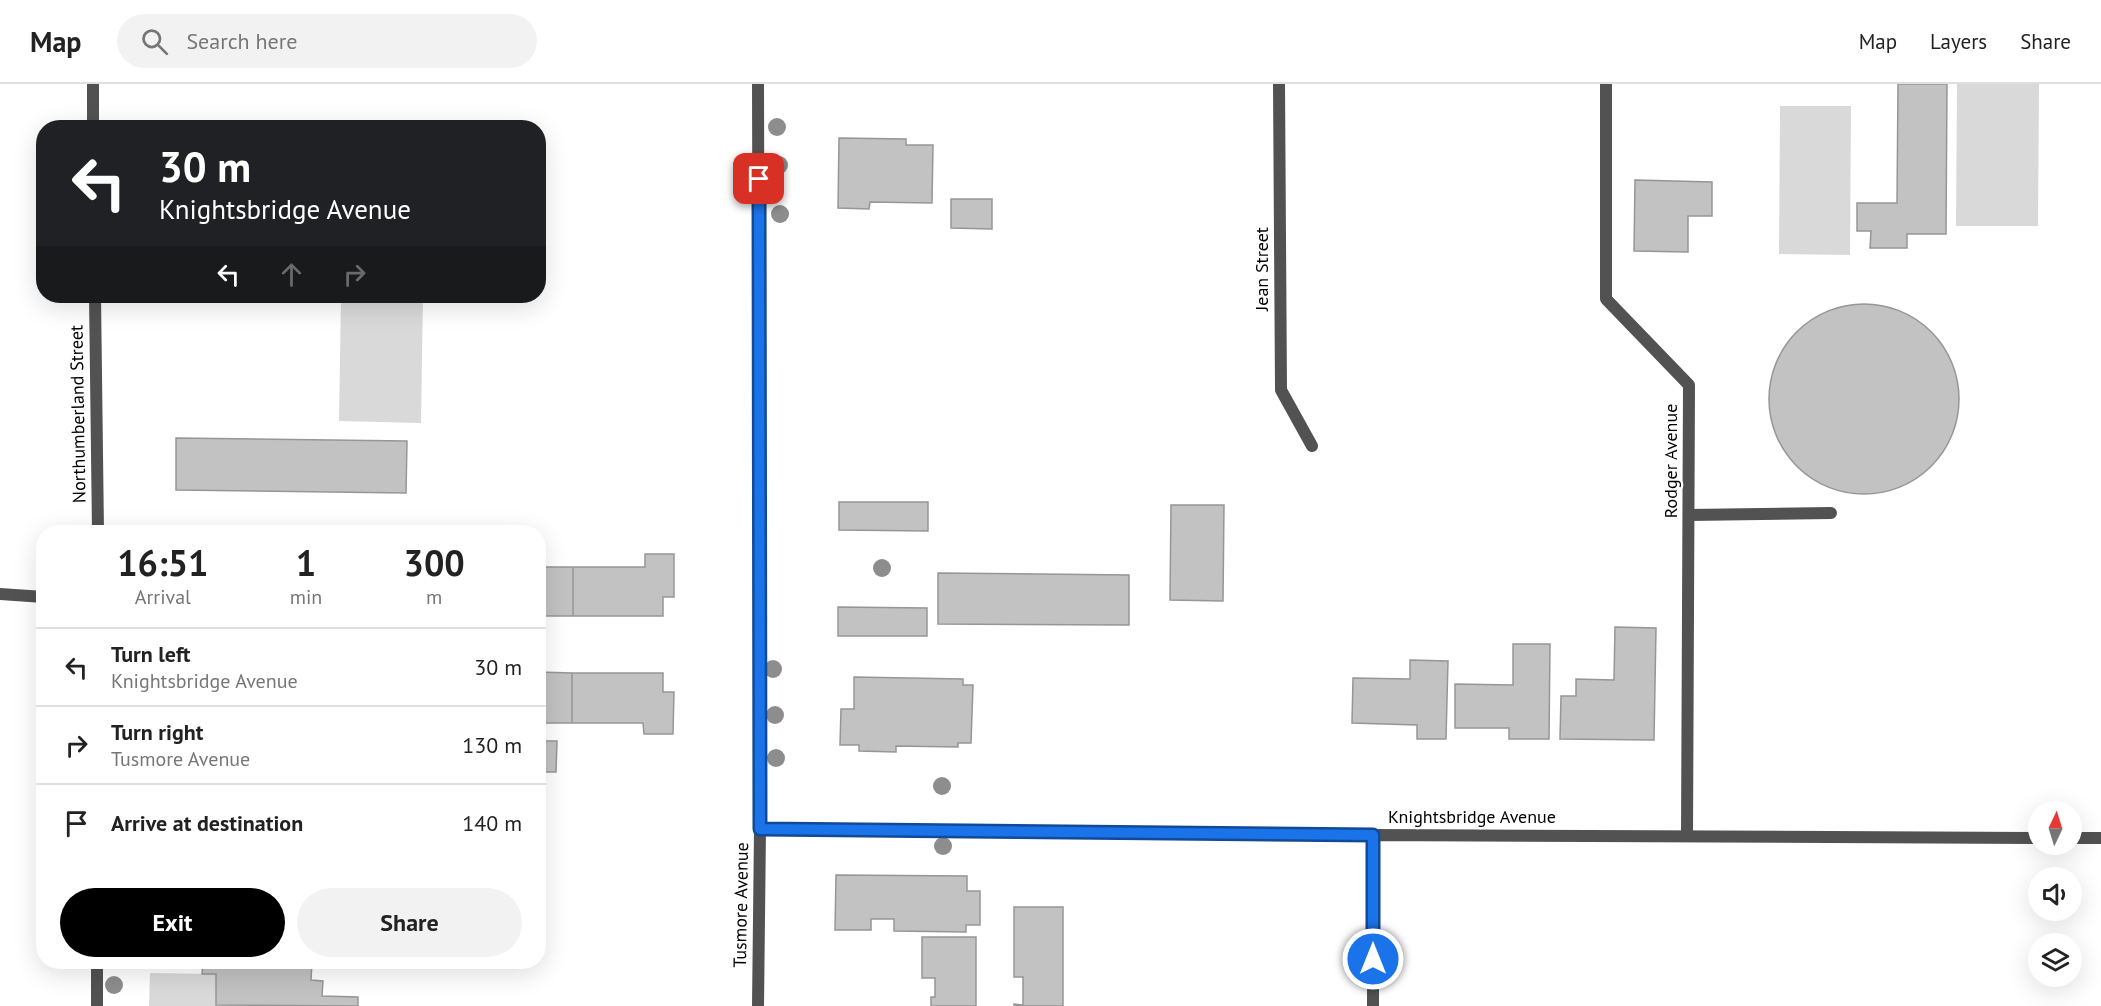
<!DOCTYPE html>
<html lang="en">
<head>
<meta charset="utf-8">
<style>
  :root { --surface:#fff; --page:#f2f2f2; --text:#222; --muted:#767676; --line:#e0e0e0; --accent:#000 }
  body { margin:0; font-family:"PT Sans",sans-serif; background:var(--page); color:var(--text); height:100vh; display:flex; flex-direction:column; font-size:22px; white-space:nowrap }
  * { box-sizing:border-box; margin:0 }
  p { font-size:20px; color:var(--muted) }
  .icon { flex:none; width:33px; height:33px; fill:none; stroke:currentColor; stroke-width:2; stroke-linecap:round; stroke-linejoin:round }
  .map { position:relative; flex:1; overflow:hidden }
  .details { position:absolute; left:36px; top:441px; width:510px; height:444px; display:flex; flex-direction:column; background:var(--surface); border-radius:24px; box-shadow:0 6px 24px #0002 }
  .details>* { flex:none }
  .guide { position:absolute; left:36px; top:36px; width:510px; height:183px; border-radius:24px; box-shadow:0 6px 24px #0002; background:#202124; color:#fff; overflow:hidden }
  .needle { width:39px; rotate:4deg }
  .fabs { position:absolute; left:2028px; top:717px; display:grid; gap:12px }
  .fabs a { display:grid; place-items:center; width:54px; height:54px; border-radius:50%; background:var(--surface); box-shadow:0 6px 24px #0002; font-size:30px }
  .pin { position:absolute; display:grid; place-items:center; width:51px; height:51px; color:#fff; margin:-26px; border-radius:12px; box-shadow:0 3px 9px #0006 }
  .me { position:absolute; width:66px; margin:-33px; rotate:0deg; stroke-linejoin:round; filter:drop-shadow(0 0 4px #0008) }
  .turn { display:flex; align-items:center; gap:21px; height:126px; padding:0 24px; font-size:27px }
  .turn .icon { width:78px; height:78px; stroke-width:2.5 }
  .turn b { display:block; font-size:42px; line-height:51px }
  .lanes { display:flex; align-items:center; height:57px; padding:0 24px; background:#0003; justify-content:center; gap:30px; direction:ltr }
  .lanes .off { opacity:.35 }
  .eta { display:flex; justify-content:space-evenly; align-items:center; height:102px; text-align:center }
  .eta b { font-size:36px; font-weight:800; line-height:42px }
  .cta { display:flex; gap:12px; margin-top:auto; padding:12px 24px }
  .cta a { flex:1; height:69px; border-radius:36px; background:var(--accent); color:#fff; font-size:24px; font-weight:800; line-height:69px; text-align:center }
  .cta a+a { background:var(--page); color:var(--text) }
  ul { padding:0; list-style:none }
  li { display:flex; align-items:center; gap:18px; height:78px; padding:0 24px; border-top:2px solid var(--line) }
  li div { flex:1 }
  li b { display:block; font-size:22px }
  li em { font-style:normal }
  header { display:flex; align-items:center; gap:36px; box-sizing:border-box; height:84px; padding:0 30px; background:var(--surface); border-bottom:2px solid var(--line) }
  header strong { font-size:28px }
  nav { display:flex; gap:33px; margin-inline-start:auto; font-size:21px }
  .search { width:420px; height:54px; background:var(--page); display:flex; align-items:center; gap:15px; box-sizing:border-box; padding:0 21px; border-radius:33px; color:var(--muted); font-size:22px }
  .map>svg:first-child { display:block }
</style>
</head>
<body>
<header>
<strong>Map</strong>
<div class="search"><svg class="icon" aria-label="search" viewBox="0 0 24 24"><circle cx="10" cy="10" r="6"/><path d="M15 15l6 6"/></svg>Search here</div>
<nav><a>Map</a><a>Layers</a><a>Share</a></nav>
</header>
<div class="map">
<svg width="2101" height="922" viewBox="0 0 2101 922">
  <rect width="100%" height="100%" fill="#fff"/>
  <path fill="#d9d9d9" d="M 1957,0 L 2039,0 L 2038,142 L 1956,142 Z
    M 1780,22 L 1851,22 L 1850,171 L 1779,170 Z
    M 341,212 L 423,212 L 421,339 L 339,337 Z
    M 150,889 L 216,890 L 216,922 L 149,922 Z"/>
  <path fill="#c2c2c2" stroke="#969696" stroke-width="1.5" d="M 1898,0 L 1947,0 L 1946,150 L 1907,150 L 1907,164 L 1870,164 L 1871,147 L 1857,147 L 1857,119 L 1897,119 Z
    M 839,54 L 906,55 L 906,61 L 933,61 L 932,119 L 870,118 L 869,125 L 838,124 Z
    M 1635,96 L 1712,98 L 1712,132 L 1688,132 L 1688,168 L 1634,167 Z
    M 951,115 L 992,115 L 992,145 L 951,144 Z
    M1769 315a95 95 0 1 1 190 0a95 95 0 1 1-190 0Z
    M 176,354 L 407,357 L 406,409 L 176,406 Z
    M 839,418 L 928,418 L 928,447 L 839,446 Z
    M 1171,421 L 1224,421 L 1223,517 L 1170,516 Z
    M 645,470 L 674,470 L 674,513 L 663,513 L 663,532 L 573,532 L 573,483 L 645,483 Z
    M 538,483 L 573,483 L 573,532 L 538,532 Z
    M 938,489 L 1129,491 L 1129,541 L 938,540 Z
    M 838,523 L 927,524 L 927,552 L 838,552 Z
    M 1615,543 L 1656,544 L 1654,656 L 1560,655 L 1561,612 L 1576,612 L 1576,595 L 1614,596 Z
    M 1513,560 L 1550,560 L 1549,655 L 1509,655 L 1509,644 L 1455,644 L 1455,600 L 1513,601 Z
    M 1410,576 L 1448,577 L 1446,655 L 1417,655 L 1417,641 L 1352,639 L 1353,594 L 1410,595 Z
    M 538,588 L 572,589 L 572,639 L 538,639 Z
    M 572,589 L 663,589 L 663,608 L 674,608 L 673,650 L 644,650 L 643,639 L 572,639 Z
    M 854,593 L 963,595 L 963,601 L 973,601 L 971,659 L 958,659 L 958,663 L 896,662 L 896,668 L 859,667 L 859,661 L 840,661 L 841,625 L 854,625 Z
    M 538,657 L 557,657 L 556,688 L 538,688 Z
    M 836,791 L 967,792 L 967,807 L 980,807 L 980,841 L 966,841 L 966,848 L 894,847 L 894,835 L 871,835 L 871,846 L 835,846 Z
    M 1014,823 L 1063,823 L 1063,922 L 1014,922 L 1014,920 L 1023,921 L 1023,893 L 1014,893 Z
    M 922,853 L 976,853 L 976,922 L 931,922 L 931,913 L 935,913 L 935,894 L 922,894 Z
    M 203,878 L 312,878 L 311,896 L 323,897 L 322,912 L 358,913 L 358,922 L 216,921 L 216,890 L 202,890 Z"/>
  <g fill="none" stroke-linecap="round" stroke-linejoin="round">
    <path stroke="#525252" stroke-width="12" d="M 1689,431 L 1831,429"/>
    <path stroke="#525252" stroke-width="12" d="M 93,0 L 93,44
      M 1279,0 L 1281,306 L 1312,362
      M 1606,0 L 1606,215 L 1689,301 L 1687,752
      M 95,212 L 98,448
      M 0,510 L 44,513
      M 760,745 L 1373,751 L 2038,754
      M 2072,754 L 2101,754
      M 97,922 L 97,878
      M 758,922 L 760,745 L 758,0
      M 1373,922 L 1373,751"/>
  </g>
  <g fill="#8d8d8d">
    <circle cx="777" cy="43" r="9"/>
    <circle cx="779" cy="81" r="9"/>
    <circle cx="780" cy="130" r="9"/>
    <circle cx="882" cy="484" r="9"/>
    <circle cx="773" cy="585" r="9"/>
    <circle cx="775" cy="631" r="9"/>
    <circle cx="776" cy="674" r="9"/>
    <circle cx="942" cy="702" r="9"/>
    <circle cx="943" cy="762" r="9"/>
    <circle cx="114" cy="901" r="9"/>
  </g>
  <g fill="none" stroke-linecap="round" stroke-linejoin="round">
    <defs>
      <path id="route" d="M 759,95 L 760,745 L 1373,751 L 1373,875"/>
    </defs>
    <use href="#route" stroke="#114b97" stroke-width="15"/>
    <use href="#route" stroke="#1a73e8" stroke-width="10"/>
  </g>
  <g text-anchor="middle" stroke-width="4.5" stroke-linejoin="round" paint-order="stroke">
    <g font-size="18" fill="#000" stroke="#fff">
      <text transform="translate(1262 185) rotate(-90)" y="6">Jean Street</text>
      <text transform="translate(78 330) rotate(-91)" y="6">Northumberland Street</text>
      <text transform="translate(1671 377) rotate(-90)" y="6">Rodger Avenue</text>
      <text x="1472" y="739">Knightsbridge Avenue</text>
      <text transform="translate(741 821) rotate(-89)" y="6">Tusmore Avenue</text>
    </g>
  </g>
</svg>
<div class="fabs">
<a><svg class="needle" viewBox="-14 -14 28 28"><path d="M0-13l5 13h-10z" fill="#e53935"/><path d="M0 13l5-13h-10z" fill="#767676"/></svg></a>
<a><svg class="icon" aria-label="sound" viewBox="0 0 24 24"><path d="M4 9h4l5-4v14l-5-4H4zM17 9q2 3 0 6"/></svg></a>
<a><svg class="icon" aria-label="layers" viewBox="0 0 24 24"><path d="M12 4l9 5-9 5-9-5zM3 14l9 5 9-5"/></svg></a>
</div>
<div class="pin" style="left:759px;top:95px;background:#d93025"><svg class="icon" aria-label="arrive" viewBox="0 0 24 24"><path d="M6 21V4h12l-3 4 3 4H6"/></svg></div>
<svg class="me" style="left:1373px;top:875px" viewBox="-20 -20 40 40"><circle r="17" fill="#1a73e8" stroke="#fff" stroke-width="3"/><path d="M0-11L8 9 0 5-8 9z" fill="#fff"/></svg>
<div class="guide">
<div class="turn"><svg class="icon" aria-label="left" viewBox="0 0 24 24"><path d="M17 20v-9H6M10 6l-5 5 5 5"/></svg><div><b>30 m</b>Knightsbridge Avenue</div></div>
<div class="lanes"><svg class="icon" aria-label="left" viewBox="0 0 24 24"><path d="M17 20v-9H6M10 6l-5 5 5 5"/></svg><svg class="icon off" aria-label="ahead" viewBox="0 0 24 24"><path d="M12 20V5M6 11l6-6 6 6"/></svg><svg class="icon off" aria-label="right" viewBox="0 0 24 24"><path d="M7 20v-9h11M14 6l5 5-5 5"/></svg></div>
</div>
<section class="details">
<div class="eta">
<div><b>16:51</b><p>Arrival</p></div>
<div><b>1</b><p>min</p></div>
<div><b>300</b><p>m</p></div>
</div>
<ul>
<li><svg class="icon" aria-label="left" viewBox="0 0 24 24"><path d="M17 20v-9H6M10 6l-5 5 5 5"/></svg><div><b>Turn left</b><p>Knightsbridge Avenue</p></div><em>30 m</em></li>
<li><svg class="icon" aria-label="right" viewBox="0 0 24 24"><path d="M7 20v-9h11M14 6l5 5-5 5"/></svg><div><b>Turn right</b><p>Tusmore Avenue</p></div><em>130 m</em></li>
<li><svg class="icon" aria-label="arrive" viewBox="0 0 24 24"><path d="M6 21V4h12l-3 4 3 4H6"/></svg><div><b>Arrive at destination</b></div><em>140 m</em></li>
</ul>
<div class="cta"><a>Exit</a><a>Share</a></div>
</section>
</div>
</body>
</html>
